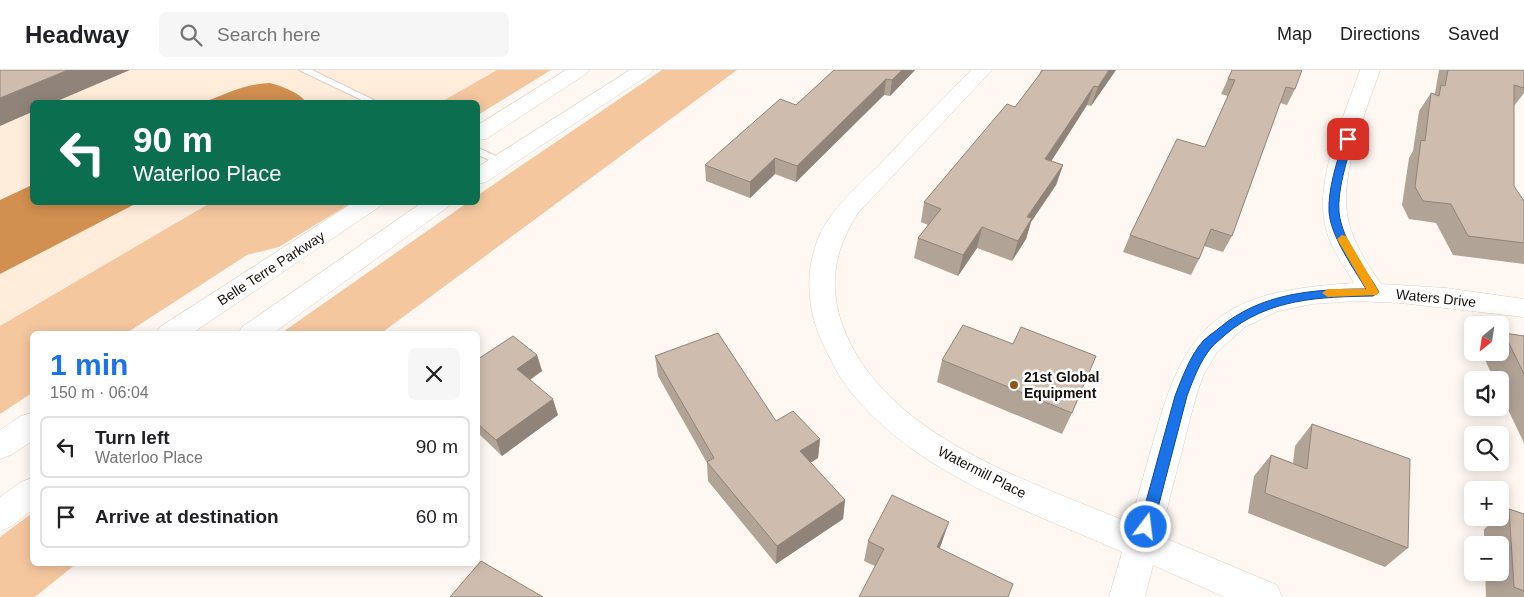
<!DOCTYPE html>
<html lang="en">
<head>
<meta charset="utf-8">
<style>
  :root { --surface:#fff; --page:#f6f6f6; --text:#202124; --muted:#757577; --line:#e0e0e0; --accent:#1a73e8 }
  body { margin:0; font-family:Arial,sans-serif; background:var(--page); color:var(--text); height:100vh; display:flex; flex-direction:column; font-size:19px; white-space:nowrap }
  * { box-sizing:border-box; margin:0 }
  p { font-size:16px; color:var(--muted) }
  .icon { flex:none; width:28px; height:28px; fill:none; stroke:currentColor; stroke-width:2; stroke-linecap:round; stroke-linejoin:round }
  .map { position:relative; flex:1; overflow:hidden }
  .drawer { position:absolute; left:30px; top:261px; width:450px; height:235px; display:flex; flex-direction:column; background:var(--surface); border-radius:8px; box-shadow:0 2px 12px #0003 }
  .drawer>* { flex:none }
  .top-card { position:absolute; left:30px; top:30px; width:450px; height:105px; border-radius:8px; box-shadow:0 2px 12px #0003; background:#0b6e4f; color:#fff; overflow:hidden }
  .needle { width:32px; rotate:210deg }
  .tools { position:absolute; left:1464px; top:246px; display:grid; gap:10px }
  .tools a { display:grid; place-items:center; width:45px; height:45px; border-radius:8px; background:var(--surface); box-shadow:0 2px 12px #0003; font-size:25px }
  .pin { position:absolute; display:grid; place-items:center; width:42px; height:42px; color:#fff; margin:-21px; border-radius:10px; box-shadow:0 2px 8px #0006 }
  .me { position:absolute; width:55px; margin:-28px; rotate:15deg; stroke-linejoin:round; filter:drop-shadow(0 0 4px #0008) }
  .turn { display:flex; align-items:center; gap:18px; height:105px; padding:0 20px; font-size:22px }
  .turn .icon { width:65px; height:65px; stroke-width:2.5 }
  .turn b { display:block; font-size:35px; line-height:42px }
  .round { display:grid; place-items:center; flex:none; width:52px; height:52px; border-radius:8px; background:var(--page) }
  .headline { display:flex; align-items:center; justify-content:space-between; height:85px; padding:0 20px }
  h1 { font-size:30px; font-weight:700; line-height:38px; color:var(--accent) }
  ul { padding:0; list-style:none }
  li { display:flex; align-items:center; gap:15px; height:62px; margin:0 10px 8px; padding:0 10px; border:2px solid var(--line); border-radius:8px }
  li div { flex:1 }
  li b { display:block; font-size:19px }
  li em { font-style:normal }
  header { display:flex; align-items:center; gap:30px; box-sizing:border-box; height:70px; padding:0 25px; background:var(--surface); border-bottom:1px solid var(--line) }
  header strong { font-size:24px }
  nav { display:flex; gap:28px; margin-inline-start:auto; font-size:18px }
  .search { width:350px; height:45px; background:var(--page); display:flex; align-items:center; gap:12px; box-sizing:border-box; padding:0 18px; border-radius:8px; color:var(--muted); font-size:19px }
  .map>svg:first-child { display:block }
</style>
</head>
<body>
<header>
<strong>Headway</strong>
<div class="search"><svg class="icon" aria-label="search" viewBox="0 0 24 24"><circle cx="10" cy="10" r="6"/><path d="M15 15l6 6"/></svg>Search here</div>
<nav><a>Map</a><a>Directions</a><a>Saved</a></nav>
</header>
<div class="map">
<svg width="1524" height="527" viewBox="0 0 1524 527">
  <rect width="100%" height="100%" fill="#fff8f2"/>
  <path fill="#ffecdb" d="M 0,0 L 497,0 L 441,32 L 32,32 L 32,132 L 212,133 L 0,256 Z"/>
  <path fill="#f4c79f" d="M 497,0 L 551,0 L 478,45 L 478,32 L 441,32 Z
    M 662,0 L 737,0 L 380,264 L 280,264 L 467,133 L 478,132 L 478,125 Z
    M 212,132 L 351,133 L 279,177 L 247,185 L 125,264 L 32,264 L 32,323 L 0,344 L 0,256 Z
    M 32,443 L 32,494 L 76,494 L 35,527 L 0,527 L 0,467 Z"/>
  <path fill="#d18f50" d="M 270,13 C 281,16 299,22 306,32 L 205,32 C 227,23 245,14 270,13 Z
    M 32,115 L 32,132 L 137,133 L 0,204 L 0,130 Z"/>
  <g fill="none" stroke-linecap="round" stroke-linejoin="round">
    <defs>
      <path id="service" d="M 299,0 L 312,0 L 378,32 L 366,32 Z
        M 478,78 L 505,90 L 507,92 L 501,95 L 478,85 Z"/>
      <path id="minor" d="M 971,0 L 992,0 L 858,143 C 835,179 828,213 842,254 C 883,367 1030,411 1130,453 C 1138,427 1145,400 1153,373 C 1167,324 1180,273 1226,243 C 1261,220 1313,216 1354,213 C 1344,196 1331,178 1326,159 C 1313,111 1345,45 1360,0 L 1380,0 C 1365,45 1334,114 1351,160 C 1357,180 1370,197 1381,214 L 1446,218 L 1524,229 L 1524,247 L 1401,233 L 1356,231 L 1312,234 L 1278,241 L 1245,257 L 1217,282 L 1203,306 L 1196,326 L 1160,466 L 1277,515 L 1282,527 L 1224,527 L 1153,495 L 1145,527 L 1109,527 L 1122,482 C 1030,441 923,407 856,328 C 843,314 834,297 826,280 C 807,244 803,202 820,164 C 833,137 858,116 879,95 C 909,63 940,32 971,0 Z"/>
      <path id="secondary" d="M 566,0 L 589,0 L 586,4 L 486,69 L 478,70 L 478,55 Z
        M 630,0 L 653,0 L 650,4 L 486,112 L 478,114 L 478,97 Z
        M 354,132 L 382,132 L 379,137 L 191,264 L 156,264 L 160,257 Z
        M 423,132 L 451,132 L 448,137 L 272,264 L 238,264 L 242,257 Z
        M 32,343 L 32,371 L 11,385 L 0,389 L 0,360 L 21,346 Z
        M 32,408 L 32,440 L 12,456 L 0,461 L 0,427 L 21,412 Z"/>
    </defs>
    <use href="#service" stroke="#dfcebf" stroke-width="2"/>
    <use href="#minor" stroke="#dfcebf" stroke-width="1"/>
    <use href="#secondary" stroke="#dfcebf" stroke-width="1"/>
    <use href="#service" fill="#fff" fill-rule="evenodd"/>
    <use href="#minor" fill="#fff" fill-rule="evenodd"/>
    <use href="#secondary" fill="#fff" fill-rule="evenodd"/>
  </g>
  <path fill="#b1a396" d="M 834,0 L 915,0 L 890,26 L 884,25 L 796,112 L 775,104 L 750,128 L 706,111 L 705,95 L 796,35 Z
    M 1041,0 L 1116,0 L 1091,36 L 1087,35 L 1051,91 L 1063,95 L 1056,115 L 1031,152 L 1026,169 L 1012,191 L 977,178 L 958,206 L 914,188 L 918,168 L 928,155 L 921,152 L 924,132 L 1015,37 L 1039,5 Z
    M 1232,0 L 1295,19 L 1287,35 L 1280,33 L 1232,166 L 1223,182 L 1204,176 L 1199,189 L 1191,205 L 1123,182 L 1130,165 L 1205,77 L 1228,26 L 1221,24 Z
    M 1439,0 L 1524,0 L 1524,23 L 1514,36 L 1514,116 L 1524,173 L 1524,194 L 1453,185 L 1436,153 L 1409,149 L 1402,135 L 1409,88 L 1413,81 L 1419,41 L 1431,23 L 1434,24 L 1435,23 Z
    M 1504,263 L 1524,266 L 1524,373 L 1500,323 L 1500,310 L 1494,310 L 1483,285 L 1485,282 L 1500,282 L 1500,267 Z
    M 537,285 L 542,301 L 530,310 L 558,345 L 502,386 L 478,363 L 478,289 Z
    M 655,286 L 776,351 L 820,369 L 818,388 L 810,393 L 845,430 L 843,449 L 776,494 L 708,411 L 707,393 L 658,306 Z
    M 942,290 L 1072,343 L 1062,364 L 937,312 Z
    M 1312,354 L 1408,478 L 1385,497 L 1248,443 L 1254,406 L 1271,385 L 1293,393 L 1295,376 Z
    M 1509,439 L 1524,444 L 1524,527 L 1486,527 L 1485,502 L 1500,502 L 1500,475 L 1484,475 L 1484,459 L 1498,448 L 1500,448 L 1500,446 Z
    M 868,471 L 942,472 L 940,478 L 875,496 L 864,491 Z"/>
  <path fill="#90847a" d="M 68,0 L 130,0 L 55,32 L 32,32 L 32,42 L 0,56 L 0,28 Z
    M 902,0 L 915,0 L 890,26 L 892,10 Z
    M 1109,0 L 1116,0 L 1091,36 L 1098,17 Z
    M 886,9 L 884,25 L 796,112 L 797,96 Z
    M 1094,16 L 1087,35 L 1040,109 L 1045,89 Z
    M 775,88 L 775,104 L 750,128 L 750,112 Z
    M 1063,95 L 1056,115 L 1031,152 L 1026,169 L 1012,191 L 1018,171 L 1027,147 Z
    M 982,157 L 977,178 L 958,206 L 963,185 Z
    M 537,285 L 542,301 L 522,315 L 517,299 Z
    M 553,329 L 558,345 L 502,386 L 496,370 Z
    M 820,369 L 818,388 L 798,400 L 800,381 Z
    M 845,430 L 843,449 L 776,494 L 777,476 Z
    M 949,452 L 942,472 L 931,497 L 937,477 Z"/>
  <path fill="#cebdaf" stroke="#90847a" d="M 0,0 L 68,0 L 0,28 Z
    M 834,0 L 902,0 L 892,10 L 886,9 L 797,96 L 775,88 L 750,112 L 705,95 L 780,29 L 796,35 Z
    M 1043,0 L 1109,0 L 1098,17 L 1094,16 L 1045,89 L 1063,95 L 1027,147 L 1032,148 L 1018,171 L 982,157 L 963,185 L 918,168 L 941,139 L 924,132 L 1007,34 L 1015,37 Z
    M 1232,0 L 1302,0 L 1295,19 L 1286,17 L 1232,166 L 1211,159 L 1199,189 L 1130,165 L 1177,69 L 1205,77 L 1235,10 L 1228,9 Z
    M 1448,0 L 1524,0 L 1524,18 L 1514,15 L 1514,116 L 1524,131 L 1524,173 L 1468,166 L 1451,134 L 1423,131 L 1415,117 L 1421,70 L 1425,71 L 1431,23 L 1439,26 L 1441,15 L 1445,16 Z
    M 963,255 L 1013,274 L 1021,257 L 1096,286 L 1072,343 L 942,290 Z
    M 718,263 L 776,351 L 793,341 L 820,369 L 800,381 L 845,430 L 777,476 L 707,392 L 714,388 L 655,286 Z
    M 1504,263 L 1524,266 L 1524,304 Z
    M 513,266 L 537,285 L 517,299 L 553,329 L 496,370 L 478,354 L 478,289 Z
    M 1312,354 L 1410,389 L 1408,478 L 1265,423 L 1271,385 L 1307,399 Z
    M 892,425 L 949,452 L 937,477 L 1013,514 L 1008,527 L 859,527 L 884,479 L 868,471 Z
    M 1509,439 L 1524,444 L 1524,521 L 1514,517 Z
    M 481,491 L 543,527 L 450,527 Z"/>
  <path fill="#1a73e8" stroke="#114b97" d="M 1348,66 L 1353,69 C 1347,90 1337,121 1339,142 C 1342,171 1365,198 1379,222 L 1373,226 C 1320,227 1268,228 1225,265 C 1221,269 1215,273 1211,278 C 1200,291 1193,310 1187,326 L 1153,457 L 1151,461 L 1146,463 L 1141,461 L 1139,457 L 1175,326 C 1182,308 1190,286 1203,271 C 1207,267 1213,263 1218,259 C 1260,223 1313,219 1366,219 C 1353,197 1331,167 1329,142 C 1328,118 1337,92 1344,69 Z"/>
  <path fill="#f59e0b" d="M 1342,165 L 1346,166 L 1379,222 L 1377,225 L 1328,227 L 1322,223 L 1328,219 L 1366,219 L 1337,169 Z"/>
  <circle fill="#8f5511" stroke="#fff" stroke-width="2" cx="1014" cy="315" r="5"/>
  <g text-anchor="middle" stroke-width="5" stroke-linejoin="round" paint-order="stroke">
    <g font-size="14" fill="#15100b" stroke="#fff">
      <text transform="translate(271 198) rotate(-33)" y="5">Belle Terre Parkway</text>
      <text transform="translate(1436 228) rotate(6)" y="5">Waters Drive</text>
      <text transform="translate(982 402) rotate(27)" y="5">Watermill Place</text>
    </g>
    <g font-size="14" font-weight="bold" fill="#15100b" stroke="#fff" text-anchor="start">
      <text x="1024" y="312">21st Global<tspan x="1024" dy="16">Equipment</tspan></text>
    </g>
  </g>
</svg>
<div class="tools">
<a><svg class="needle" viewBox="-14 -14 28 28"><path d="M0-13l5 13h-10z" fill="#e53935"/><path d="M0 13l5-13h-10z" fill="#757577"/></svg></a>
<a><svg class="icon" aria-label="sound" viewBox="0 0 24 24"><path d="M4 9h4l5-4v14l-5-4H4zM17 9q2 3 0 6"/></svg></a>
<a><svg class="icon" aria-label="search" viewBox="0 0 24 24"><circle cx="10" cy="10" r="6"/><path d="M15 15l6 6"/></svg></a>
<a>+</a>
<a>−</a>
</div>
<div class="pin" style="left:1348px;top:69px;background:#d93025"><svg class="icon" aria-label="arrive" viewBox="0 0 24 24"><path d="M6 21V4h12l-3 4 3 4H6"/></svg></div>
<svg class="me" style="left:1146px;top:457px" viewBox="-20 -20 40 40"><circle r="17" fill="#1a73e8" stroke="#fff" stroke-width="3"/><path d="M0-11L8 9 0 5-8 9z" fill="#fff"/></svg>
<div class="top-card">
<div class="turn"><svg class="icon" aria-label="left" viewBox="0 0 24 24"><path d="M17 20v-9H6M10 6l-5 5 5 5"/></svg><div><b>90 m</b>Waterloo Place</div></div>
</div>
<section class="drawer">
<div class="headline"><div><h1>1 min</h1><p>150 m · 06:04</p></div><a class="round"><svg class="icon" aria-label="close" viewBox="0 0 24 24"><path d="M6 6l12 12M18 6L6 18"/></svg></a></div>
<ul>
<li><svg class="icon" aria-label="left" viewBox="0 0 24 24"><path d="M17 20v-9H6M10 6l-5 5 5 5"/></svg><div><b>Turn left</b><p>Waterloo Place</p></div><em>90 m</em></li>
<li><svg class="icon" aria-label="arrive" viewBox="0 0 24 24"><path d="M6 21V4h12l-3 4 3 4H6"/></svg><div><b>Arrive at destination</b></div><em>60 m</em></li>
</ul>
</section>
</div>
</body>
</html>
